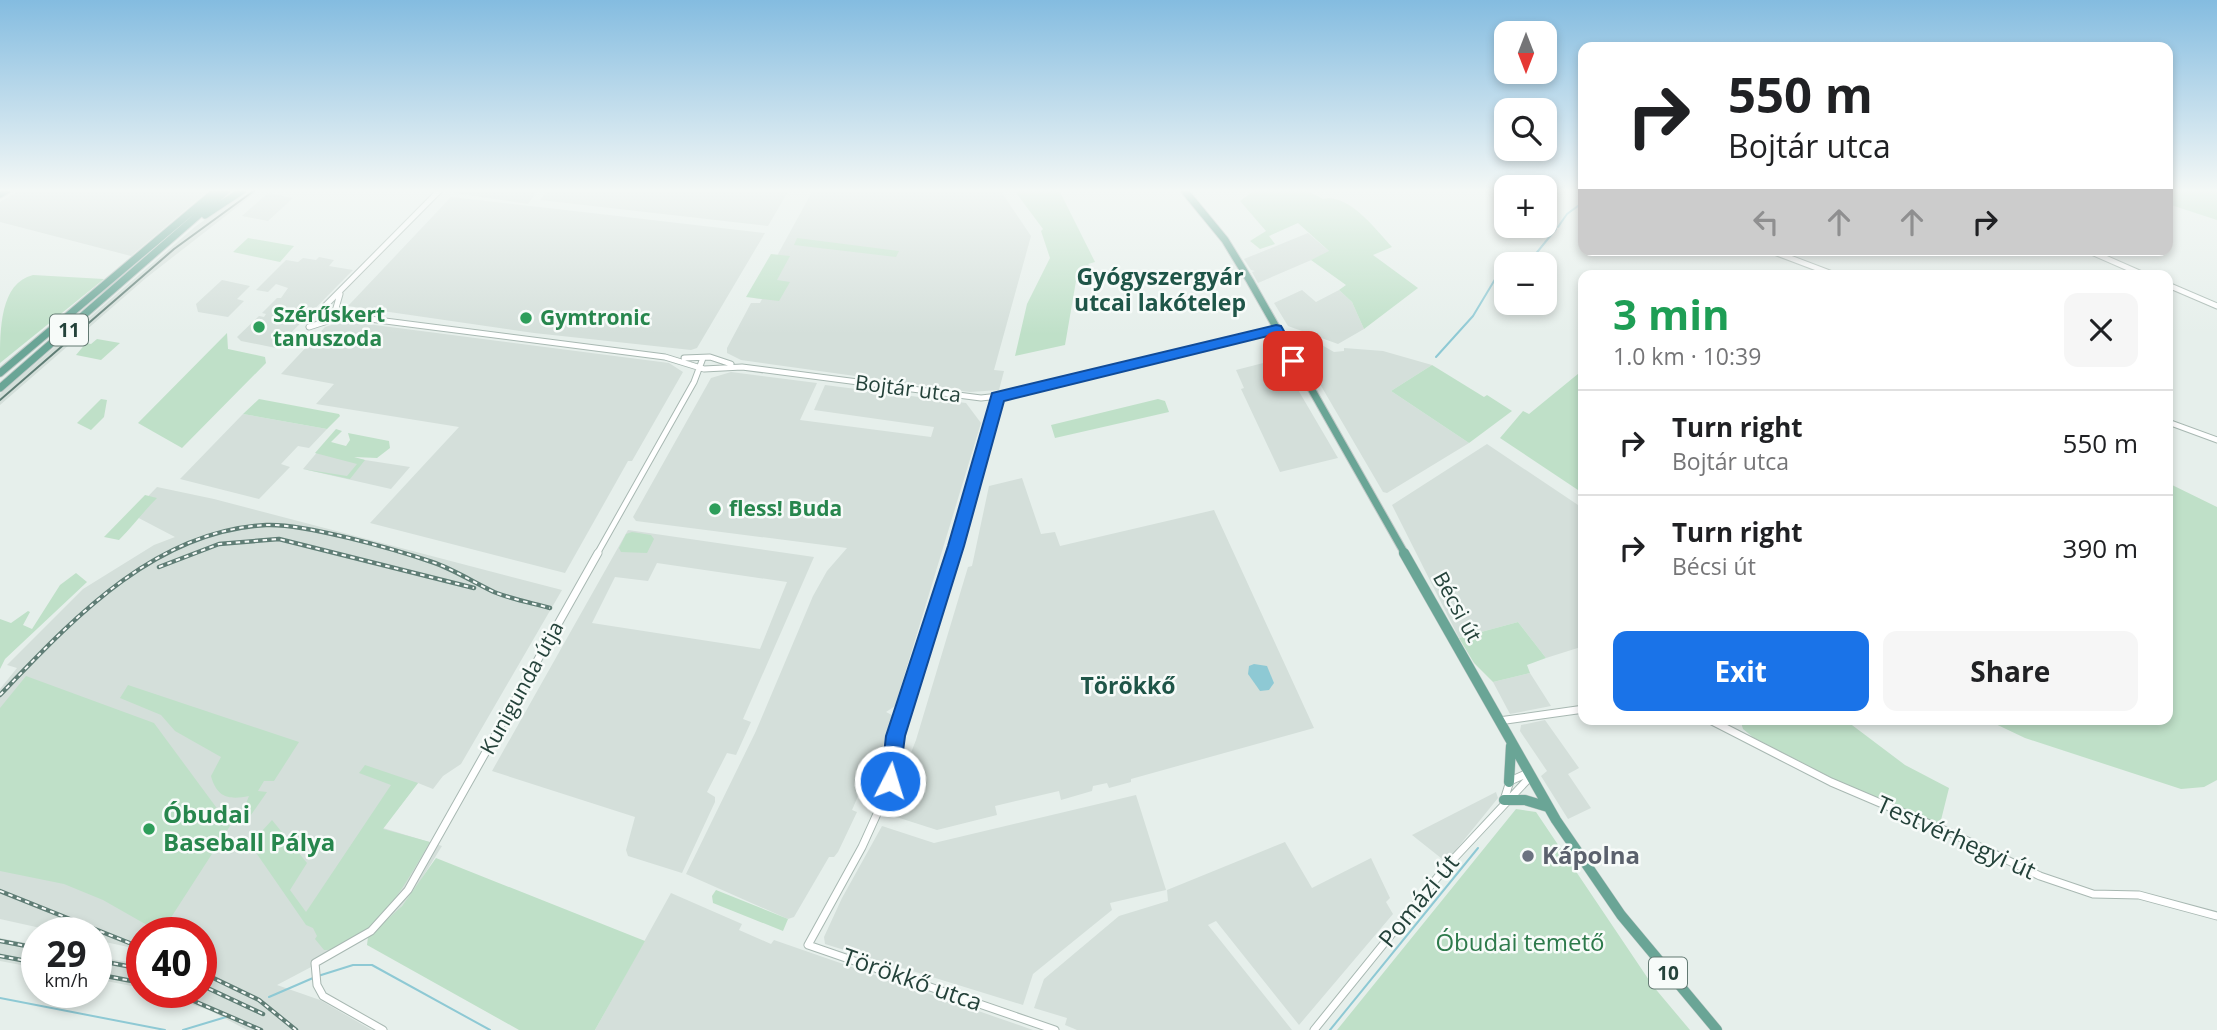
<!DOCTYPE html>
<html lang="en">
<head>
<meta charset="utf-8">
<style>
  :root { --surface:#fff; --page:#f6f6f6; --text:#202124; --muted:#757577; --line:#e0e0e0; --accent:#1a73e8 }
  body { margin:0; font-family:"Open Sans",sans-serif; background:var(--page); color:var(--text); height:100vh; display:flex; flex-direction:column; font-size:26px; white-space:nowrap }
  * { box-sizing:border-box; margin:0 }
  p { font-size:23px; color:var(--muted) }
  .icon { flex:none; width:38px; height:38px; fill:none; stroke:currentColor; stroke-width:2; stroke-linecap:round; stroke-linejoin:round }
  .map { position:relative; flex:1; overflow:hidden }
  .details { position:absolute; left:1578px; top:270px; width:595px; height:455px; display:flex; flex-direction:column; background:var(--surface); border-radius:14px; box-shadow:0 4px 10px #0003 }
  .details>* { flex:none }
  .top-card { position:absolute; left:1578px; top:42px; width:595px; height:214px; border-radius:14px; box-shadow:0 4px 10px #0003; background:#fff; color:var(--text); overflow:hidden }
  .needle { width:46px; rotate:180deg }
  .buttons { position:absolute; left:1494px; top:21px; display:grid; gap:14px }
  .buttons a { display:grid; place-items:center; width:63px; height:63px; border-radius:14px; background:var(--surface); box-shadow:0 4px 10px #0003; font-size:35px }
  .speed { position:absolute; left:21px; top:917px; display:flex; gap:14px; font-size:35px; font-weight:700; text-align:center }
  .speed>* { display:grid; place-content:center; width:91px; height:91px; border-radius:50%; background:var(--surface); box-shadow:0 4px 10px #0003; line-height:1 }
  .speed small { font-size:18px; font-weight:400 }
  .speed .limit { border:10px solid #d22; background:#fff; color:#111 }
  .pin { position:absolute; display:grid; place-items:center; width:60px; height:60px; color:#fff; margin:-30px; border-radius:14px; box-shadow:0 4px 10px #0006 }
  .me { position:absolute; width:77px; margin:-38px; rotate:5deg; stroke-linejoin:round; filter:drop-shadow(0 0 5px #0008) }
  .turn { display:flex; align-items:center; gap:24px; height:147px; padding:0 35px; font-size:32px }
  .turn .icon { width:91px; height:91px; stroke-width:2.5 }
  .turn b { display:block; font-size:49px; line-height:60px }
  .lanes { display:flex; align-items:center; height:66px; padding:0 35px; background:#0003; justify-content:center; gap:35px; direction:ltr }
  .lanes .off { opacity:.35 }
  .round { display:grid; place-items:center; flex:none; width:74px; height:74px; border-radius:14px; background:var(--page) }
  .summary { display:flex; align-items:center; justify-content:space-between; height:119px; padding:0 35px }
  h1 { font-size:42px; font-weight:700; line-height:52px; color:#1e9e55 }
  .action { display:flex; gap:14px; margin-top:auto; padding:14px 35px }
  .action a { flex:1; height:80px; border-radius:14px; background:var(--accent); color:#fff; font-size:28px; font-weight:700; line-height:80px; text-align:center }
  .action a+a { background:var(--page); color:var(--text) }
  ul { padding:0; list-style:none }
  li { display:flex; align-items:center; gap:21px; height:105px; padding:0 35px; border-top:2px solid var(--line) }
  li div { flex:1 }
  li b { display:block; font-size:26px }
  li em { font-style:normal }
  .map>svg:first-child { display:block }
</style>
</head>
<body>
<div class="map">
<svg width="2217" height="1030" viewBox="0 0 2217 1030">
  <rect width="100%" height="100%" fill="#e6efeb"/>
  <path fill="#d4dfda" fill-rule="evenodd" d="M 20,190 L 209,190 L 131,256 L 0,222 L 0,202 Z
    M 247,190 L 259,190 L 146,278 L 0,405 L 0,394 L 196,226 Z
    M 458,190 L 538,190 L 528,204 L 455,193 Z
    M 548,190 L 789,190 L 768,226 L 540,200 Z
    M 813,190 L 1000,190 L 1031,236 L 994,370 L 1004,371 L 999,390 L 970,392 L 741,360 L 727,353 L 727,348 L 751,303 L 760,303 L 762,299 L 754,298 Z
    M 268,193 L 293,198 L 268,221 L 242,216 Z
    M 451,197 L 583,212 L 765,233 L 697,348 L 691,350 L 534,333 L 348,306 Z
    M 1308,233 L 1330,252 L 1258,283 L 1252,272 L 1255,271 L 1251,270 L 1244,259 Z
    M 319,257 L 334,260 L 329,266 L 353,270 L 276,348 L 241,341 L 237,337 L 259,316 L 264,317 L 266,314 L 262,313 L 277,298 L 281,298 L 288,288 L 276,284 L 268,292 L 256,290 L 286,260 L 298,262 L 303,258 L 316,260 Z
    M 222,280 L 250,286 L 237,299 L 244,301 L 228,317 L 198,312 L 196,304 Z
    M 1302,290 L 1316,302 L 1339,290 L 1352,302 L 1364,329 L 1338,344 L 1288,326 L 1274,303 Z
    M 344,321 L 669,363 L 683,372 L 632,461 L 628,461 L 565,573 L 370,523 L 459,427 L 316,404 L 334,384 L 281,374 L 325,327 Z
    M 1301,341 L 1320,344 L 1334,352 L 1344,351 L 1344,348 L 1383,351 L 1432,365 L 1391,391 L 1469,443 L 1387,493 L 1383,492 L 1296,343 Z
    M 1279,359 L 1287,371 L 1338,458 L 1280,472 L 1241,389 L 1244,388 L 1236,370 Z
    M 731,372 L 817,383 L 800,420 L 931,437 L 934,427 L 814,410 L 825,385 L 966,403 L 981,423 L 895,706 L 886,712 L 892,715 L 879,760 L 872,764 L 852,810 L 857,812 L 838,852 L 834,857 L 829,857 L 794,917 L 788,919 L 686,874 L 756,731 L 813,596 L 827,571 L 847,548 L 636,521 L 633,517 L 711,378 Z
    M 243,414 L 327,429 L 309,448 L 298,446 L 281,464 L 290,467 L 259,499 L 180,479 Z
    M 1487,444 L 1584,509 L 1584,646 L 1546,658 L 1518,622 L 1459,638 L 1392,505 Z
    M 319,450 L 365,460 L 410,467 L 391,489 L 303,469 Z
    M 1022,478 L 1041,534 L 1055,532 L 1060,546 L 1214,510 L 1314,728 L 1131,779 L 1131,782 L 1109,788 L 1107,783 L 1093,786 L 1092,791 L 1061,800 L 1059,791 L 995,806 L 997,815 L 937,830 L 887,814 L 916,740 L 968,567 L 972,566 L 989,486 Z
    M 157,487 L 214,499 L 562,590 L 461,764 L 443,776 L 433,789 L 418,783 L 383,828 L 442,846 L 416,888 L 393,917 L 368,937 L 277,985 L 320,1000 L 372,1030 L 247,1030 L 211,1011 L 157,992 L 201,992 L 201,933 L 142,933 L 142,950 L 96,940 L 96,933 L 63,933 L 0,919 L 0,689 L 17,668 L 7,665 L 83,589 L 154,545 L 175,537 L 131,514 Z
    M 628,530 L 814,557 L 743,719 L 751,722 L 736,755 L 727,753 L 707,792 L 715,797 L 715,802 L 682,873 L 628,856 L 626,850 L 635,817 L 492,771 ZM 657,563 L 787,582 L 760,649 L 592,623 L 615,577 L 648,581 Z
    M 1530,673 L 1551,706 L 1510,714 L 1493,682 Z
    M 1545,720 L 1579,768 L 1568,774 L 1591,808 L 1568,819 L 1541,776 L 1547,771 L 1520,731 L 1521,725 Z
    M 1496,792 L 1498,798 L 1446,862 L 1412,835 Z
    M 1136,795 L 1166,890 L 1110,903 L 1112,910 L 1033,974 L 1023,1005 L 825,944 L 824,937 L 842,898 L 882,826 L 934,843 Z
    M 1285,842 L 1312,888 L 1371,858 L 1390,898 L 1386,902 L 1393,914 L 1299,1025 L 1216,921 L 1208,925 L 1292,1030 L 1077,1030 L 1065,1025 L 1067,1018 L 1034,1008 L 1044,979 L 1119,916 L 1168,901 L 1167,890 Z
    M 671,893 L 742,924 L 739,930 L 771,944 L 774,940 L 1033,1030 L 595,1030 Z
    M 0,938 L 37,945 L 37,968 L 0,961 Z
    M 96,957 L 142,964 L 142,988 L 96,979 Z"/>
  <path fill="#bfe0c8" d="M 1014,190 L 1059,190 L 1095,262 L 1088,264 L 1100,276 L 1076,281 L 1065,345 L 1015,356 L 1027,304 L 1050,258 L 1041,231 L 1043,229 Z
    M 1255,190 L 1306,190 L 1323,199 C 1349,193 1376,230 1392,247 L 1373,255 L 1418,288 L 1364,329 L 1352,302 L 1339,290 L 1346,285 L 1311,260 L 1329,251 L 1298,223 L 1269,236 L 1275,244 L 1260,249 L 1250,241 L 1266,231 L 1240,201 Z
    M 2168,190 L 2217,190 L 2217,220 L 2168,204 Z
    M 248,238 L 294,246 L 280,262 L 233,252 Z
    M 797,238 L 899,251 L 896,257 L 794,245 Z
    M 771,254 L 790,256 L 777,280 L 790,282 L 779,301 L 746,297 Z
    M 33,275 L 104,279 L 0,363 C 0,329 0,283 33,275 Z
    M 227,333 L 228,349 L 265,357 L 266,363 L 182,448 L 138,423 Z
    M 97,339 L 120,343 L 101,360 L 76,355 L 86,343 L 91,344 Z
    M 1432,365 L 1484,397 L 1487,395 L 1512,411 L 1469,443 L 1391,391 Z
    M 1584,369 L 1584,494 L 1500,438 L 1523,411 L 1529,414 Z
    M 101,399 L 107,400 L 104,417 L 91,430 L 77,423 Z
    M 259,399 L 339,414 L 340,416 L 327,429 L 243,414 Z
    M 1158,399 L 1165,401 L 1169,412 L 1055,438 L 1051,425 Z
    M 336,429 L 342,431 L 331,442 L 346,446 L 350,440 L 348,433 L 389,441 L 390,448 L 377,458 L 354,457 L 365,460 L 350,479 L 303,469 L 347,476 L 357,464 L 315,453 Z
    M 2168,483 L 2217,507 L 2217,780 L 2204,787 L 2181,789 L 2025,738 L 1985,719 L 2168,719 Z
    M 145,495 L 157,498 C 143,512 133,526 119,540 L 104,537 Z
    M 632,532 L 651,535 L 654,539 L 647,553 L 621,552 L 619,548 L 626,534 Z
    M 76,573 L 87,582 L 5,659 L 0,669 L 0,619 L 11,623 L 28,611 L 30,612 L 23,625 L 32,629 L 60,585 Z
    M 1518,622 L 1546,658 L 1527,665 L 1530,673 L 1493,682 L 1474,663 L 1459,638 Z
    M 26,676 L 154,723 L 230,826 L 161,933 L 103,900 L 64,884 L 0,871 L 0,708 Z
    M 128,685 L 299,742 L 274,781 L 264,781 L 258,791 L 267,792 L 244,825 L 238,823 L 249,796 C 229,800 217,798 211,776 L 221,757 L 175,731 L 161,715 L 120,698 Z
    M 1740,719 L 1844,719 L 1905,765 L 1949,788 L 1940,824 L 1867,796 L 1754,738 L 1743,729 Z
    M 365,765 L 418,783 L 383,829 L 430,842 C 410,876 370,952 324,950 L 315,939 L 317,936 L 313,928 L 306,925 L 250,844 L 272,820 L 307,863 L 290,890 L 306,912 L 391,785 L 359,773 Z
    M 1516,809 L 1536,812 L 1653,986 L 1690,1030 L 1337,1030 Z
    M 436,858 L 645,941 L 595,1030 L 519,1030 L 367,945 L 368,937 L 402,906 Z
    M 716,890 L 788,919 L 783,931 L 713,903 L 712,896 Z"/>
  <path fill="#8ec9d4" d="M 1254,664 L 1267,666 L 1274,683 L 1269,690 L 1260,691 L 1248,674 L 1249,666 Z"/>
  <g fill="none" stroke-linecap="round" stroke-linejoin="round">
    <path stroke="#8ec9d4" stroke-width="2" d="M 1558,227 L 1567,214 L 1582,203
      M 1510,264 L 1534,256 L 1556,229
      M 1436,357 L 1473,316 L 1497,276 L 1507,266
      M 318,976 L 353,965 L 372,965 L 490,1030
      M 269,997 L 313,978
      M 0,998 L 165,1030
      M 183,1030 L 226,1017
      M 1330,1030 L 1478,848"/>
    <defs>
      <path id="minor-far1" d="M 1769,250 L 1835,275
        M 2087,250 L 2144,275
        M 2168,285 L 2217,306
        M 340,294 L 336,308 L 344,314
        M 323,313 L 665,357 L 704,369 L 742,367 L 981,398 L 1017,394 L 1276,329
        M 323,313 L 324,307 L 440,190
        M 309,327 L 340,317
        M 684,358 L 710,357 L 731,364
        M 2168,422 L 2217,440
        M 597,554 L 694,382 L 703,358
        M 953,554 L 998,397"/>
      <path id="minor" d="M 954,553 L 896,736 L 886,794 L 862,847 L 808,945 L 1055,1030
        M 1708,719 L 1831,782 L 1953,834 L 2040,876 L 2093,894 L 2139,895 L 2217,916
        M 1499,721 L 1584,709
        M 1504,800 L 1510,781 L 1528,773
        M 383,1030 L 323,996 L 317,985 L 315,963 L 371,931 L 408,890 L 598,553
        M 1314,1030 L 1445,868 L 1530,777"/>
      <path id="major-far1" d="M 1184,190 L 1225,240 L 1250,281 L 1405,554
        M 0,194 L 7,190
        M 205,215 L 243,190
        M 0,373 L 217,190
        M 0,388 L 227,190"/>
      <path id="major" d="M 1404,553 L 1556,820 L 1621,915 L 1717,1030
        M 1509,782 L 1511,746
        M 1504,800 L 1525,800 L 1548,807"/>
    </defs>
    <use href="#minor-far1" stroke="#a8b8b2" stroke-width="7"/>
    <use href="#minor" stroke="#a8b8b2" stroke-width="9"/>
    <use href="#major-far1" stroke="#c2cac8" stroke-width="9"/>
    <use href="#major" stroke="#c2cac8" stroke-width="11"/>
    <use href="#minor-far1" stroke="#fff" stroke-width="5"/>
    <use href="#minor" stroke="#fff" stroke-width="7"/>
    <use href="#major-far1" stroke="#6aa596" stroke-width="7"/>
    <use href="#major" stroke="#6aa596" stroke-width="10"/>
    <path stroke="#5f7d75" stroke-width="2" d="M 0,400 L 174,249 L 255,190"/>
    <defs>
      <path id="rail" d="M 159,567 L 219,544 L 279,539 L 474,588
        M 0,695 C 73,619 154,531 266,525 C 303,523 394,549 432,562 C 453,569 473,582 494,592 C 511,599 532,603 550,608
        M 0,891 L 142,948
        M 0,941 L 37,948
        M 0,956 L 37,963
        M 96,960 L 142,969
        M 201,972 L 259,1000 L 296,1030
        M 96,974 L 142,983
        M 201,985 L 263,1014
        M 173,992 L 261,1030"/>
    </defs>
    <use href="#rail" stroke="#5f7d75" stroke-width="4.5"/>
    <use href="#rail" stroke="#f7fbf9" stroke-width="2" stroke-dasharray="4.5" stroke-linecap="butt"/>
  </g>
  <linearGradient id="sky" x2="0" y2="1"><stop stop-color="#84bce0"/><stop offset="0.57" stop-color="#f4f8f6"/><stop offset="1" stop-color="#f4f8f6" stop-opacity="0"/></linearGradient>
  <rect width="2217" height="334" fill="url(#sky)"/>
  <path fill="#1a73e8" stroke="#114b97" stroke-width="2" d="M 1276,325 L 1281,326 L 1301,361 L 1298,365 L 1288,365 L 1272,335 L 1004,401 L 964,546 L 905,736 L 899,781 L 897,787 L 890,789 L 883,787 L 881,781 L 886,736 L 948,546 L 992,393 Z"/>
  <g fill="#2e9e5b" stroke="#f7fbf9" stroke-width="2.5">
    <circle cx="526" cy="318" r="7"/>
    <circle cx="259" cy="327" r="7"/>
    <circle cx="715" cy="509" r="7"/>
    <circle cx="149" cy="829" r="7"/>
  </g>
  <circle fill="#6b7280" stroke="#f7fbf9" stroke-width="2.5" cx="1528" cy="856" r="7"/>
  <g text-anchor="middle" stroke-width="5" stroke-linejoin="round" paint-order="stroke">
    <g fill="#f7fbf9" stroke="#637a73" stroke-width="2">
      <rect x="50" y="314.5" width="38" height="31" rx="5"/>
      <rect x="1649" y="957.5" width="38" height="31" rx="5"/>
    </g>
    <g font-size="19" font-weight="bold" fill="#24423a">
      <text x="69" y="337">11</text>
      <text x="1668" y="980">10</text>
    </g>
    <g font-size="21" font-weight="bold" fill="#27864d" stroke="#f7fbf9" text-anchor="start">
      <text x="273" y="322">Szérűskert<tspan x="273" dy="24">tanuszoda</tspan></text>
      <text x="540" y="325">Gymtronic</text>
      <text x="729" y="516">fless! Buda</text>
    </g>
    <g font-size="21" fill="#24423a" stroke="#f7fbf9">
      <text transform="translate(908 389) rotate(7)" y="7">Bojtár utca</text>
      <text transform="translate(1457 607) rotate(61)" y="7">Bécsi út</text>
      <text transform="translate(522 688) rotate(-61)" y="7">Kunigunda útja</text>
    </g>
    <g font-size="23" font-weight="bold" fill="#1f5548" stroke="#f7fbf9">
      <text x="1160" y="285">Gyógyszergyár<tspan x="1160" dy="26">utcai lakótelep</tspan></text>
      <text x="1128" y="694">Törökkő</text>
    </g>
    <g font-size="24" font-weight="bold" fill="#27864d" stroke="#f7fbf9" text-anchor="start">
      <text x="163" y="823">Óbudai<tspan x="163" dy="28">Baseball Pálya</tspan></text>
    </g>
    <g font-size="24" fill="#24423a" stroke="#f7fbf9">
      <text transform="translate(1956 838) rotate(24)" y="8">Testvérhegyi út</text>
      <text transform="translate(1419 901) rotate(-51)" y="8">Pomázi út</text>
      <text transform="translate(912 980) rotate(19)" y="8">Törökkő utca</text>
    </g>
    <g font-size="24" font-weight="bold" fill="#5b616d" stroke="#f7fbf9" text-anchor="start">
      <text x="1542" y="864">Kápolna</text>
    </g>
    <g font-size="24" fill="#2d7a4b" stroke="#f7fbf9">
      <text x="1520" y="951">Óbudai temető</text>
    </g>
  </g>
</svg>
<div class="buttons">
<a><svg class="needle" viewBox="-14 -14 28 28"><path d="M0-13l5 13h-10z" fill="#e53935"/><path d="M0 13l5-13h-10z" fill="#757577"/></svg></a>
<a><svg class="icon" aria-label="search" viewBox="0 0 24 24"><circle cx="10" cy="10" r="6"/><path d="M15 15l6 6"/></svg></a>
<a>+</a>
<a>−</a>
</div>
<div class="speed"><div>29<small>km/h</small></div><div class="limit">40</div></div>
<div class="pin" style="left:1293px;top:361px;background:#d93025"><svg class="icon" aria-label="arrive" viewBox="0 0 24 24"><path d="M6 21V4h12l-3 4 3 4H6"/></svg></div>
<svg class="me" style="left:890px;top:781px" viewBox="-20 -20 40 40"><circle r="17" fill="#1a73e8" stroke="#fff" stroke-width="3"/><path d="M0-11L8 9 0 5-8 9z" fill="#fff"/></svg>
<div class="top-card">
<div class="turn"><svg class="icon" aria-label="right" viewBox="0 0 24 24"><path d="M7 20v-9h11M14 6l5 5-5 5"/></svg><div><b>550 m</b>Bojtár utca</div></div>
<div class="lanes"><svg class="icon off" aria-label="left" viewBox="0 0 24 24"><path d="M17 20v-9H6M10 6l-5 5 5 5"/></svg><svg class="icon off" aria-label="ahead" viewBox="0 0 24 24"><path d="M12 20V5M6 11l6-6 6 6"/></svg><svg class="icon off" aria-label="ahead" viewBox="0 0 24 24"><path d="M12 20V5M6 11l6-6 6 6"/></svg><svg class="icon" aria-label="right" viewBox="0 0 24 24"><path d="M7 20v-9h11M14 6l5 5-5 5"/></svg></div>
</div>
<section class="details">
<div class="summary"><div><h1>3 min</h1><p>1.0 km · 10:39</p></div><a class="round"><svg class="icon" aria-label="close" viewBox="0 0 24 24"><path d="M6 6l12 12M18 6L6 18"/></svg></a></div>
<ul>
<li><svg class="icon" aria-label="right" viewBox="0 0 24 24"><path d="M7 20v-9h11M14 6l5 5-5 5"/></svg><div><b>Turn right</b><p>Bojtár utca</p></div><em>550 m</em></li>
<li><svg class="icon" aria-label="right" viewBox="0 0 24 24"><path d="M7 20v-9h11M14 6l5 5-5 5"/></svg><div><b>Turn right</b><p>Bécsi út</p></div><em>390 m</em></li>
</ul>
<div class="action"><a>Exit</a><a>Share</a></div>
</section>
</div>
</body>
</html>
